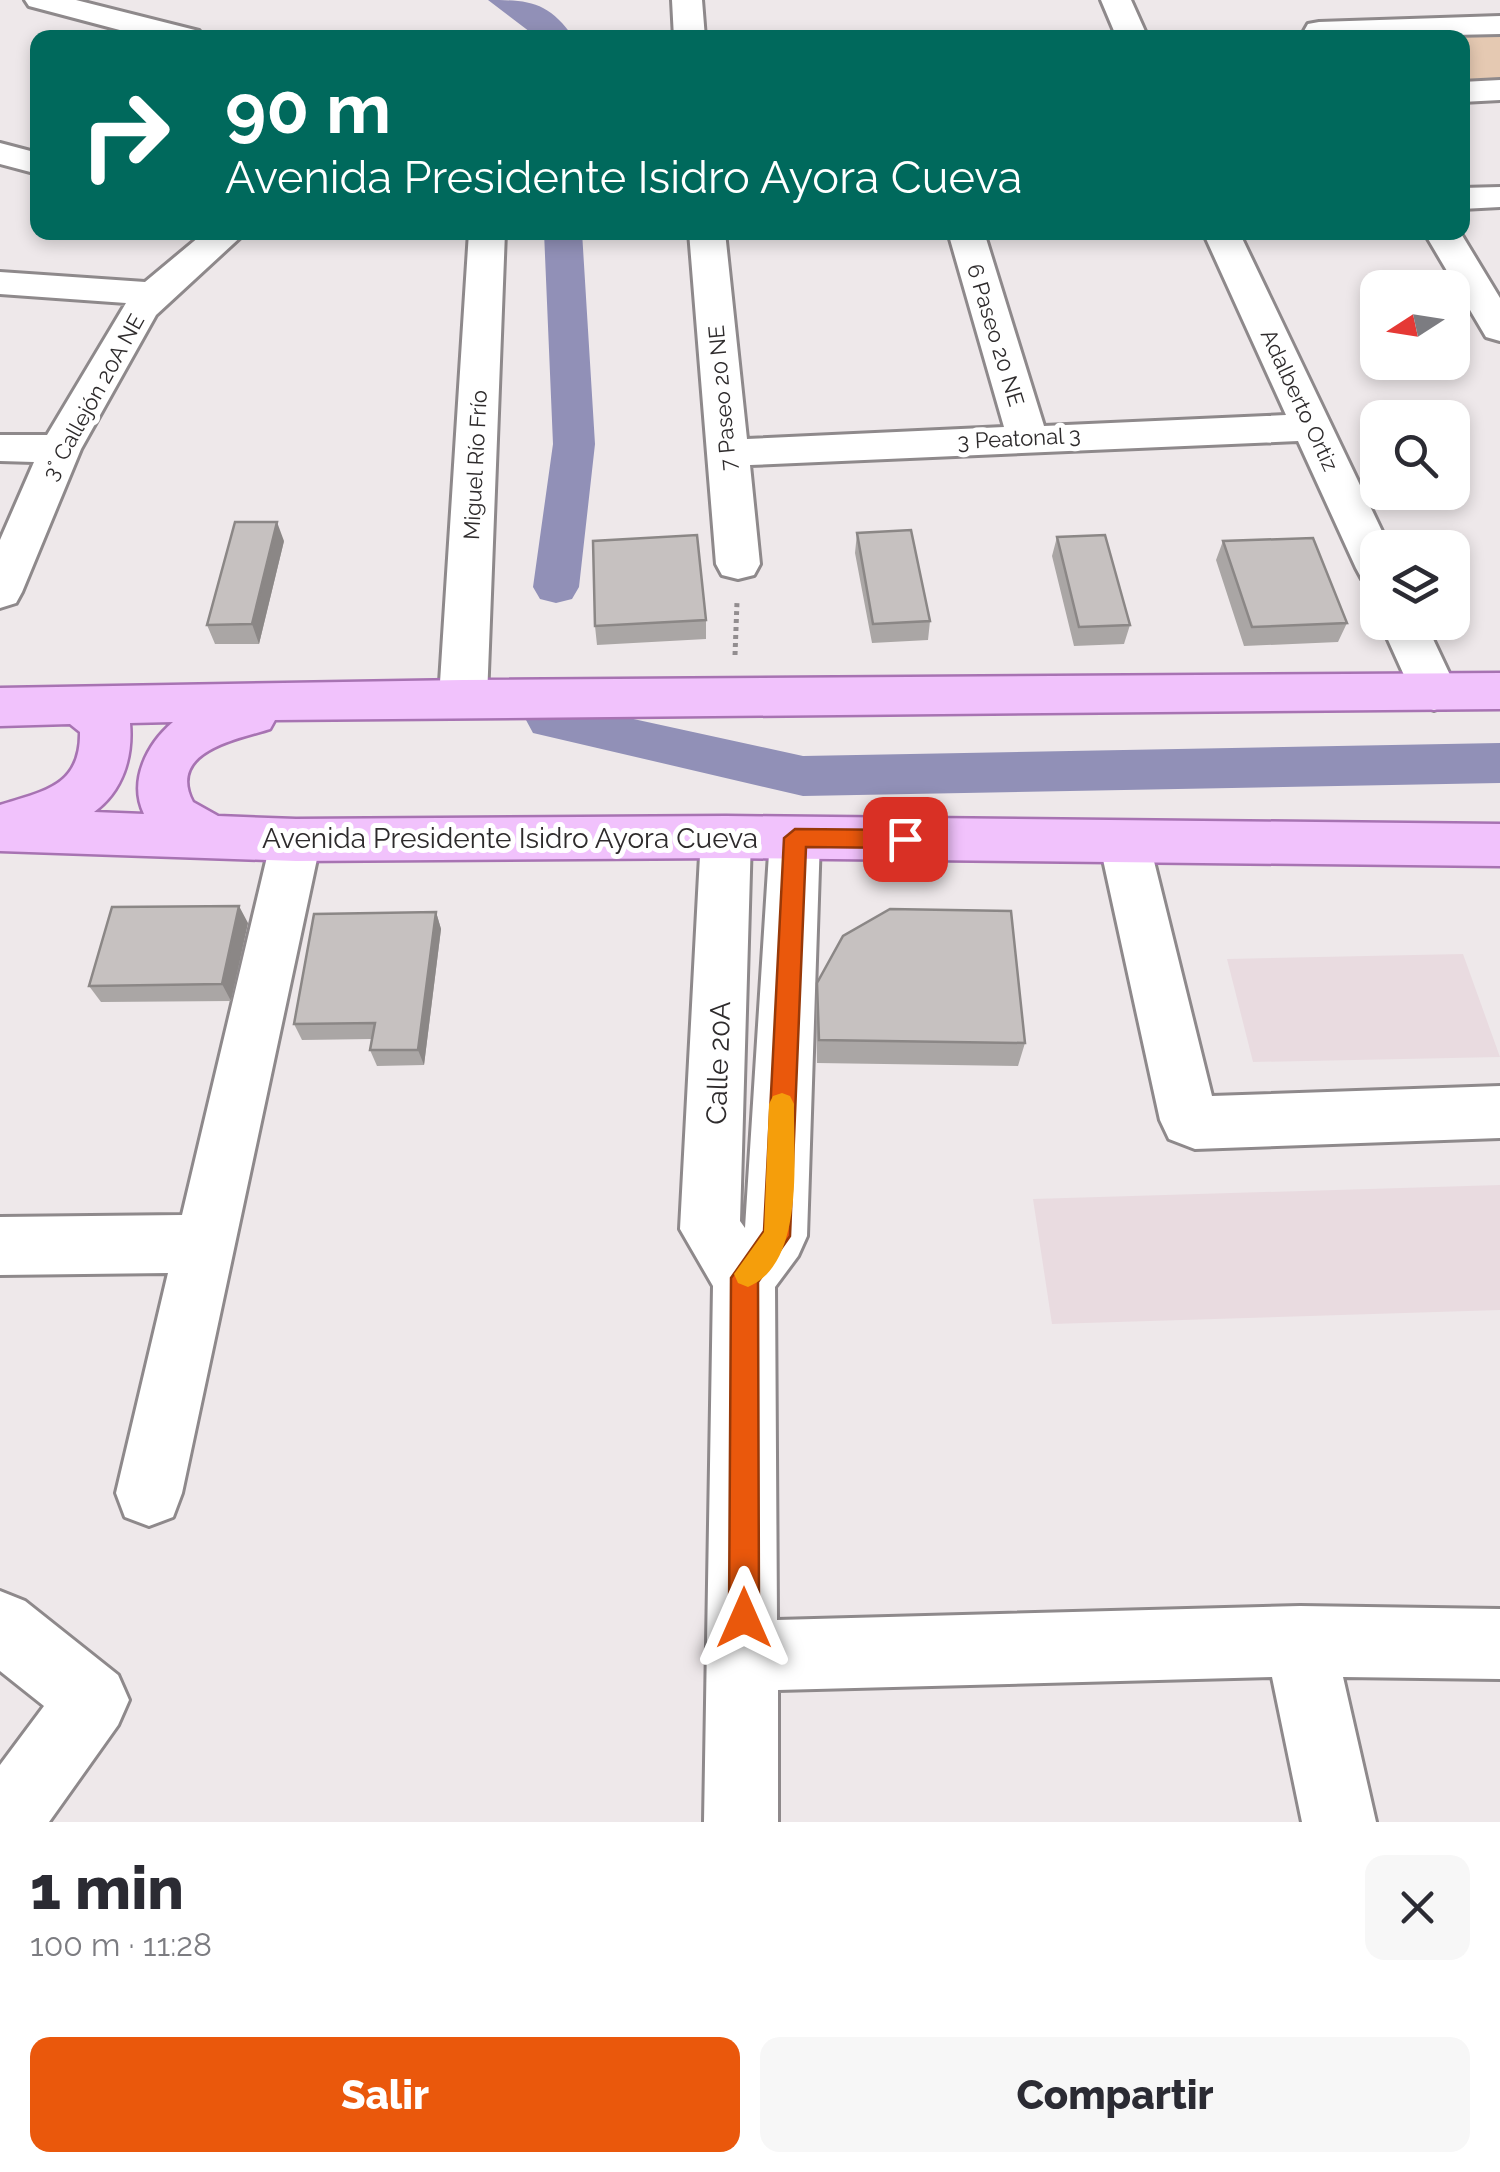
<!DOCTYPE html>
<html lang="es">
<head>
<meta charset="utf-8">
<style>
  :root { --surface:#fff; --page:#f7f7f7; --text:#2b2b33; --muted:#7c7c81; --accent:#ea580c }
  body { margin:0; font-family:Raleway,sans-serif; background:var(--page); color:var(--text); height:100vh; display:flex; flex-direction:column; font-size:38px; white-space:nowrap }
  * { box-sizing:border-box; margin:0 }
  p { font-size:32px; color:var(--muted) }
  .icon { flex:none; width:55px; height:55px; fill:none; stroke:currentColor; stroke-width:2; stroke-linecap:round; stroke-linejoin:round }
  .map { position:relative; height:1822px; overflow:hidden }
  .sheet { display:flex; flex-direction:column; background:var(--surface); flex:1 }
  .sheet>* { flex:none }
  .hud { position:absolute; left:30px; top:30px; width:1440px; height:210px; border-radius:20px; box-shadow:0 5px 15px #0003; background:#00695c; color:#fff; overflow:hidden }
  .needle { width:65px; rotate:258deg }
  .buttons { position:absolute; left:1360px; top:270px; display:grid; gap:20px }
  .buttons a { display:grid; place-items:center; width:110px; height:110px; border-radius:20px; background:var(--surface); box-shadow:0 5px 15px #0003; font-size:50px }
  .pin { position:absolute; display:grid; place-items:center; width:85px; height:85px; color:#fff; margin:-42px; border-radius:20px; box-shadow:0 5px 15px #0006 }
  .me { position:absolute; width:110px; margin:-55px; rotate:0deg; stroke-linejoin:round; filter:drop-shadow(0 0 8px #0008) }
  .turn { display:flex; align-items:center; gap:35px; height:210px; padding:0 30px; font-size:45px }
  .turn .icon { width:130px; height:130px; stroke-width:2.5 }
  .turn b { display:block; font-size:70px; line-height:85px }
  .round { display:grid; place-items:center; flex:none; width:105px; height:105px; border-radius:20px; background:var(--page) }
  .summary { display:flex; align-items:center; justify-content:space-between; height:170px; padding:0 30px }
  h1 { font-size:60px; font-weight:800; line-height:75px }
  .primary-button { display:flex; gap:20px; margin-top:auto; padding:20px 30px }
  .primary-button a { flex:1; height:115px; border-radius:20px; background:var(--accent); color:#fff; font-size:40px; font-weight:800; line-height:115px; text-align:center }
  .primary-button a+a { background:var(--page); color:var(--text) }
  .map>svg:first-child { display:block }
</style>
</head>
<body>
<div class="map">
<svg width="1500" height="1822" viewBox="0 0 1500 1822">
  <rect width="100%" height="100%" fill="#eee8ea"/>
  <path fill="#e9dbe0" d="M 1463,954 L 1500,1057 L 1253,1062 L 1227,959 Z
    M 1500,1185 L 1500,1310 L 1052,1324 L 1033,1199 Z"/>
  <path fill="#e5c9b2" d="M 1500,25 L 1500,90 L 1463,91 L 1462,38 L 1323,38 Z"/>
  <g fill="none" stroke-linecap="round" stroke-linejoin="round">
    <path fill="#9190b7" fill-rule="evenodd" d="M 488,0 C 529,0 548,1 574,38 L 538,38 Z
      M 544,232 L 582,232 L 595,444 L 579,587 L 572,599 L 556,603 L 540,599 L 533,587 L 553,444 Z
      M 551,701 L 803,756 L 1500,743 L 1500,783 L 803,796 L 533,733 L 526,720 L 533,707 Z"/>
    <defs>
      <path id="minor" d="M 25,0 L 76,0 L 199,31 L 203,38 L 150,38 L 29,6 Z
        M 672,0 L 702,0 L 705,38 L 674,38 Z
        M 1101,0 L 1131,0 L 1148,38 L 1117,38 Z
        M 1500,16 L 1500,34 L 1308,38 L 1304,31 L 1308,24 L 1319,22 Z
        M 1500,80 L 1500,100 L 1462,102 L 1462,82 Z
        M 0,143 L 38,153 L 38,174 L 0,164 Z
        M 1500,187 L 1500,207 L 1462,209 L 1462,188 Z
        M 205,232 L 246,232 L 156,315 L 81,449 L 22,592 L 16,603 L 0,608 L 0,540 L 34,462 L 0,461 L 0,435 L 47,435 L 126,303 L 0,294 L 0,272 L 145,282 Z
        M 469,232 L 505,232 L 487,698 L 480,710 L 463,716 L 446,710 L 439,698 Z
        M 689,232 L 725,232 L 747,439 L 1004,427 L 948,232 L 984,232 L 1044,426 L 1286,415 L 1203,232 L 1239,232 L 1390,548 L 1378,548 L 1378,583 L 1362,579 L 1356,568 L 1298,441 L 750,465 L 760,564 L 754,575 L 738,579 L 722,575 L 716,564 Z
        M 1424,232 L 1460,232 L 1500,298 L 1500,341 L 1486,337 Z
        M 1380,622 L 1425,622 L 1458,692 L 1451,704 L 1434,710 L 1417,704 Z
        M 726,817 L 744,823 L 751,837 L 740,1221 L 745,1228 L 770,838 L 777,824 L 795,818 L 813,824 L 820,838 L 807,1236 L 798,1256 L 775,1287 L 777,1620 L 1300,1606 L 1500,1609 L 1500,1679 L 1343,1677 L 1376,1822 L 1302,1822 L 1272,1677 L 778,1690 L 778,1822 L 704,1822 L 713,1286 L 680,1229 L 701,837 L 708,823 Z
        M 296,820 L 314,826 L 321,840 L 182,1493 L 173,1517 L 149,1526 L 125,1517 L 116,1493 L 168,1273 L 0,1275 L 0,1217 L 182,1215 L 271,840 L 278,826 Z
        M 1124,821 L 1142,827 L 1149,841 L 1212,1096 L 1500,1086 L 1500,1138 L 1195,1149 L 1169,1139 L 1160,1120 L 1099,841 L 1106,827 Z
        M 0,1591 L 25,1601 L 118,1675 L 129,1700 L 118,1725 L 49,1822 L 0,1822 L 0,1765 L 44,1706 L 0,1671 Z"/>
      <path id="major" d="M 1500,673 L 1500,709 L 275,720 L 270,729 C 239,739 166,751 193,802 L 218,816 L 296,819 L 726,816 L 1500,824 L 1500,866 L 726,858 L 296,861 L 0,851 L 0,805 C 43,791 81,787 80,732 L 70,724 L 0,726 L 0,688 L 463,680 ZM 173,722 C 147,744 128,781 144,814 L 94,812 C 123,791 133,757 130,723 Z"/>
    </defs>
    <use href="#minor" stroke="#8e898b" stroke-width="6"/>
    <use href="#major" stroke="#a773b2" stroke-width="5"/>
    <path stroke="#928d8f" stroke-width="5" stroke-dasharray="4 4" stroke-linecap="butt" d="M 735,655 L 737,602"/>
    <use href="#minor" fill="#fff" fill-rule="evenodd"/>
    <use href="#major" fill="#f1c2fc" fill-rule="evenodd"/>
  </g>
  <path fill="#aaa6a5" d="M 857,533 L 930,621 L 928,640 L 872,643 L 855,553 Z
    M 1057,537 L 1130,625 L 1124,644 L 1074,646 L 1052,556 Z
    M 284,541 L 259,644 L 215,644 L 207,625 Z
    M 1223,541 L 1347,623 L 1338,642 L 1244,646 L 1216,560 Z
    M 706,620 L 706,639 L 597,645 L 595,626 Z
    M 436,912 L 441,929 L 424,1065 L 377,1066 L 370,1050 L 372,1039 L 302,1040 L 294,1024 Z
    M 248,923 L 231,1001 L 101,1002 L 89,986 Z
    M 817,983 L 1025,1043 L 1018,1066 L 817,1063 L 816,1006 Z"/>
  <path fill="#8b8786" d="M 277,522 L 284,541 L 259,644 L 252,624 Z
    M 239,906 L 248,923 L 231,1001 L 222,984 Z
    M 436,912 L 441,929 L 424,1065 L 418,1050 Z"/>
  <path fill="#c6c1c0" stroke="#8b8786" stroke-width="2.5" d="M 235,522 L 277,522 L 252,624 L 207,625 Z
    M 911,530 L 930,621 L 873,624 L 857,533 Z
    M 697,535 L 706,620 L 595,626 L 593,541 Z
    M 1105,535 L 1130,625 L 1079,627 L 1057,537 Z
    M 1313,538 L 1347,623 L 1252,627 L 1223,541 Z
    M 239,906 L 222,984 L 89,986 L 112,907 Z
    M 890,909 L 1011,911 L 1025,1043 L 819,1040 L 817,983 L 843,936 Z
    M 436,912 L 418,1050 L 370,1050 L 375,1023 L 294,1024 L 314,914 Z"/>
  <path fill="#ea580c" stroke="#983908" stroke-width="2.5" d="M 795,829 L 905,830 L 916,839 L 905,848 L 806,847 L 790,1236 L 758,1282 L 759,1618 L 754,1629 L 744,1634 L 733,1629 L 729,1618 L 731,1278 L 764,1231 L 784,838 Z"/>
  <path fill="#f59e0b" d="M 782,1093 L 790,1096 L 794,1104 C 793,1156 806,1263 748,1287 L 738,1283 L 734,1274 L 764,1232 L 769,1104 L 773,1096 Z"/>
  <g text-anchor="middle" stroke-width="10" stroke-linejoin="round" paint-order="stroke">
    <g font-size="22" fill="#2e2b2c" stroke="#fff">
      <text transform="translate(996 335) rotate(73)" y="8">6 Paseo 20 NE</text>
      <text transform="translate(93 397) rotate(-61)" y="8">3° Callejón 20A NE</text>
      <text transform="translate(722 398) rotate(-95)" y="8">7 Paseo 20 NE</text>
      <text transform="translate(1300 400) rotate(65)" y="8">Adalberto Ortiz</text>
      <text transform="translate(1019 438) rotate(-3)" y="8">3 Peatonal 3</text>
      <text transform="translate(475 465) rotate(-87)" y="8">Miguel Río Frío</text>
    </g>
    <g font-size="28" fill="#2e2b2c" stroke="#fff">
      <text x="510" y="848">Avenida Presidente Isidro Ayora Cueva</text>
      <text transform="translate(718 1063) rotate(-88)" y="10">Calle 20A</text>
    </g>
  </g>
</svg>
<div class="buttons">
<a><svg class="needle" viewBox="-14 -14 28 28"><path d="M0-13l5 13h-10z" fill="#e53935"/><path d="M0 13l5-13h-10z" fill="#7c7c81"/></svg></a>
<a><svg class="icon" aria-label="search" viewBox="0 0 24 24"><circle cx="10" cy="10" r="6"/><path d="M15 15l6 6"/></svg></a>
<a><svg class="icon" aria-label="layers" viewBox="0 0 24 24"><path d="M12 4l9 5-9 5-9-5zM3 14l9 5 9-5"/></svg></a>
</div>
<div class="pin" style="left:905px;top:839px;background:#d93025"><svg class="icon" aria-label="arrive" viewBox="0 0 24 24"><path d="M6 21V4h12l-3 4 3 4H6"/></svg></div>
<svg class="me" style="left:744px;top:1618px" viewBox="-20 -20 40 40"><path d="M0-17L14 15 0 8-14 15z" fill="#ea580c" stroke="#fff" stroke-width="4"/></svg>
<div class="hud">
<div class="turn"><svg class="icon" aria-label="right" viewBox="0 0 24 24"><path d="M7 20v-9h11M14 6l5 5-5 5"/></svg><div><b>90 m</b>Avenida Presidente Isidro Ayora Cueva</div></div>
</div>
</div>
<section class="sheet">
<div class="summary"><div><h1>1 min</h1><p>100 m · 11:28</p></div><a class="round"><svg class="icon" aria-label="close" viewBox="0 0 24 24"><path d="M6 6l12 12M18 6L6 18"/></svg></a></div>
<div class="primary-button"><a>Salir</a><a>Compartir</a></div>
</section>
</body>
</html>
